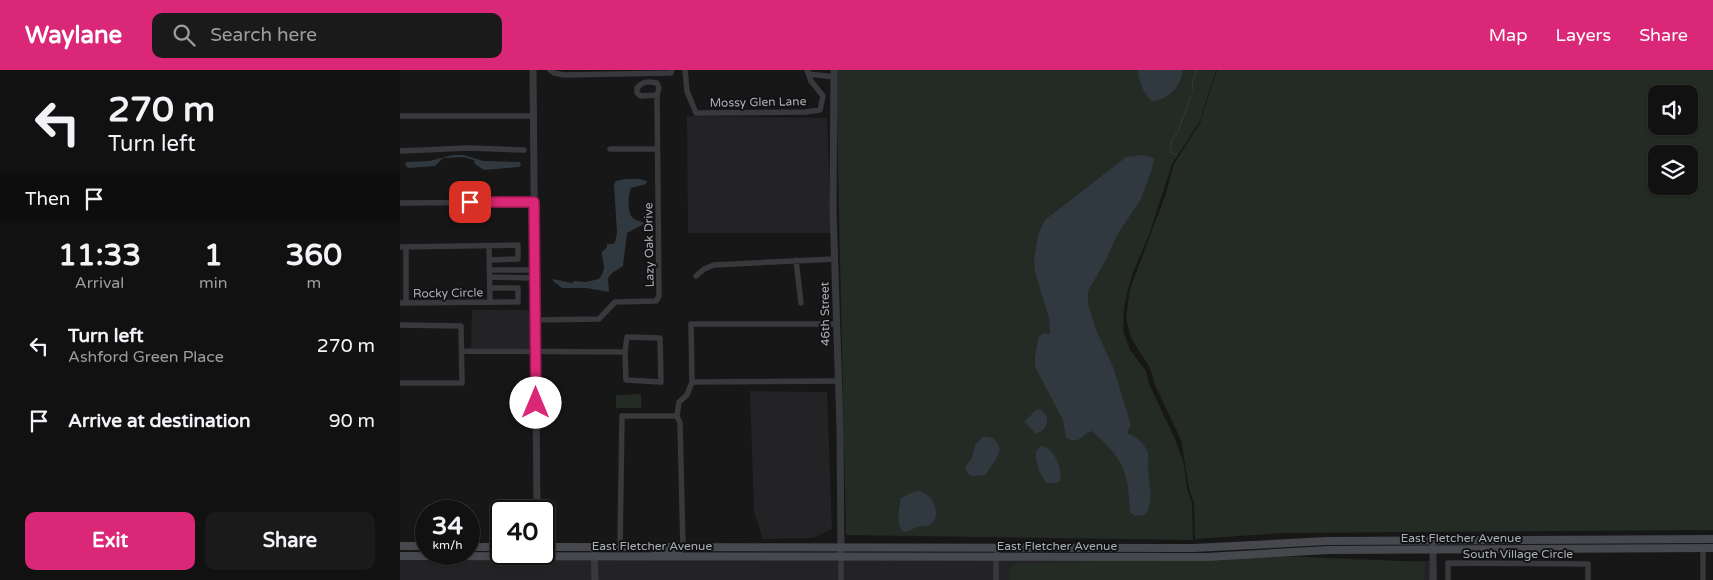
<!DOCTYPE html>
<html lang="en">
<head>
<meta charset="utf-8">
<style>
  :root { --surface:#111112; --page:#1a1a1b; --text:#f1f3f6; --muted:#9c9d9f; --line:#303132; --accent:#db2777 }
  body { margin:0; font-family:"Varela Round",sans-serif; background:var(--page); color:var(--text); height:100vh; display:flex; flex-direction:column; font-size:19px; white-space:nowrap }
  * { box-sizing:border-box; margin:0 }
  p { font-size:16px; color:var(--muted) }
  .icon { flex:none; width:28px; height:28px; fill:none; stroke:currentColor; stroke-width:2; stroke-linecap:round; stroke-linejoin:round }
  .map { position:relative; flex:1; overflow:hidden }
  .sheet { display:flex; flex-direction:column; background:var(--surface); width:400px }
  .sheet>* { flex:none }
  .top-card { background:#111112; color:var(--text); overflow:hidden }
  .fabs { position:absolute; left:1248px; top:15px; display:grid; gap:10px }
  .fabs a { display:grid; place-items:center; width:50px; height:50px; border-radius:10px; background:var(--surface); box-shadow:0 1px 4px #0004,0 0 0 1px var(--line); font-size:25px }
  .speed { position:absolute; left:15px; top:430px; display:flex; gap:10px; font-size:25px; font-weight:700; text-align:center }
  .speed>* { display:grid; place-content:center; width:65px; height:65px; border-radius:50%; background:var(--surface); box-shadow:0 1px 4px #0004,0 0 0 1px var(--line); line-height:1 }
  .speed small { font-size:12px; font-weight:400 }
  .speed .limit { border:2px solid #111; border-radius:8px; background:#fff; color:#111 }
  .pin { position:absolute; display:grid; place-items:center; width:42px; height:42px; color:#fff; margin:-21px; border-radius:10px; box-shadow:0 2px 8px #0006 }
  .me { position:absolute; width:55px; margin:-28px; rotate:0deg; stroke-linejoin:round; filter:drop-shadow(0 0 4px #0008) }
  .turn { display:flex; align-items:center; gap:18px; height:105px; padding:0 25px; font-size:22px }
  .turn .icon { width:65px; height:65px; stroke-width:2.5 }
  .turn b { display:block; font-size:35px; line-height:42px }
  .then { display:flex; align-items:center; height:48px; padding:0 25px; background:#0003; gap:10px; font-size:19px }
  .eta { display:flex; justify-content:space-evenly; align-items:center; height:85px; text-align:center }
  .eta b { font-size:30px; font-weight:800; line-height:35px }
  .button { display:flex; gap:10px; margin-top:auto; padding:10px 25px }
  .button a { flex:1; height:58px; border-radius:10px; background:var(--accent); color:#fff; font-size:20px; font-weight:800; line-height:58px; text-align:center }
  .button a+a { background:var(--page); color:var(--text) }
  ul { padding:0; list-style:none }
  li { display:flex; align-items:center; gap:15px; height:75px; padding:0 25px }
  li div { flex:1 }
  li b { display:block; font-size:19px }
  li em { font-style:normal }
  header { display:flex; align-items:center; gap:30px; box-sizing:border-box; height:70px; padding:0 25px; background:var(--accent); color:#fff }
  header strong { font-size:24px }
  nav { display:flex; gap:28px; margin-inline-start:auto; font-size:18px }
  .search { width:350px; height:45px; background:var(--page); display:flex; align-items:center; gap:12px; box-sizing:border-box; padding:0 18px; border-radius:10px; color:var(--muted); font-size:19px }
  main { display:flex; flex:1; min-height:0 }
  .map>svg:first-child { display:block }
</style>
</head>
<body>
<header>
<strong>Waylane</strong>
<div class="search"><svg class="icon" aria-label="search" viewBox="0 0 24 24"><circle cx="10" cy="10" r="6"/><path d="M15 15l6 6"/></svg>Search here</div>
<nav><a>Map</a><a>Layers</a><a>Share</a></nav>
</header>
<main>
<section class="sheet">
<div class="top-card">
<div class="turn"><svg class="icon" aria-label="left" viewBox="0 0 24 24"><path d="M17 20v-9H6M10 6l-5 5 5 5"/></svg><div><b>270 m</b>Turn left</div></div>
<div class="then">Then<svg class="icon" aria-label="arrive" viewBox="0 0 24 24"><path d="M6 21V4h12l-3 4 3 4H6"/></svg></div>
</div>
<div class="eta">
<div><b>11:33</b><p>Arrival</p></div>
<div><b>1</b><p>min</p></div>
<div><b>360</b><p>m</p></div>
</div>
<ul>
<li><svg class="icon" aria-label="left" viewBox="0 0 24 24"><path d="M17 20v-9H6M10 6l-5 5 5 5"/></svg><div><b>Turn left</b><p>Ashford Green Place</p></div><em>270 m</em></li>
<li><svg class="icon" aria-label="arrive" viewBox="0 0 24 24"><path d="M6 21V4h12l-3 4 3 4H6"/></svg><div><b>Arrive at destination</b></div><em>90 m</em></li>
</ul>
<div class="button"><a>Exit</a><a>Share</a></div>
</section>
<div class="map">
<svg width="1313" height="510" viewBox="0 0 1313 510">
  <rect width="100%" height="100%" fill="#171718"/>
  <path fill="#232325" d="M 287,46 L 427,48 L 431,163 L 288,163 Z
    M 72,240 L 131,240 L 132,278 L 71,278 Z
    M 350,321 L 427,322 L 432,459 L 413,468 L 363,469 L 354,442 Z
    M 0,489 L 1037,491 L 1037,510 L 0,510 Z"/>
  <path fill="#232b24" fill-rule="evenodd" d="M 436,0 L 816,0 L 800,51 L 772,94 L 750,162 L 732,205 L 727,223 L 724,238 L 723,261 L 730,280 L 746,301 L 749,314 L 775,369 L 784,394 L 787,419 L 792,433 L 793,470 L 446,465 Z
    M 817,0 L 1313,0 L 1313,460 L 885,463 L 795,469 L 794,433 L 789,419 L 781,370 L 755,315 L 750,298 L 731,268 L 726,248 L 730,219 L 765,126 L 774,94 L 800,53 ZM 1256,24 L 1289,24 L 1289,56 L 1256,56 ZM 1256,84 L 1289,84 L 1289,116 L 1256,116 Z
    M 241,324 L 241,338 L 216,338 L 216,325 Z
    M 879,486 L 1025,492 L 1024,510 L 609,510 L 610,497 L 620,493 Z"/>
  <path fill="#313940" d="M 738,0 L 783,0 C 781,16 769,30 752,31 C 743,23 739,12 738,0 Z
    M 53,85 L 64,85 L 83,91 L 120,92 L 121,96 L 118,97 L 84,100 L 75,94 L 74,90 L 63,87 L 43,88 L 35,96 L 8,98 L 5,95 L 6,92 L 29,91 Z
    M 743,85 L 754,88 L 752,99 L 740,131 L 718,163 L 707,188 L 688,221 L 688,234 L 696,260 L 713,297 L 731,355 L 727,363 C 733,365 742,371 745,377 C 751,385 747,391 748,399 C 749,417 755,429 745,445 L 735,446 L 730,442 C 728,399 724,390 692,361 C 680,364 682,375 666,368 L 663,350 L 635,297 L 635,287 L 639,266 L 644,263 L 650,265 L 649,248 L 635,202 L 634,190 L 638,165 L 645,150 L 726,87 Z
    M 226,109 L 239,109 L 247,111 L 246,114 L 231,118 C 228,125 227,141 232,147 C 235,151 240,151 244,153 L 242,155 L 227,163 L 223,196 L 212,203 L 208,208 L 209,222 L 186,218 L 162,218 L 153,211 L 153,209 L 172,213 L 174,211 L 186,212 L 199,209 C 208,196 202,195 202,182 L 207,177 L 207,174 L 212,174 L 215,172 L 217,163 L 214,114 L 216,111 Z
    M 641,339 L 647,347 C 647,357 645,360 636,364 L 624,352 L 635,341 Z
    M 583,367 C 594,367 597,369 600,380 L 595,391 L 585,405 L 571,406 L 566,402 L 565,397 L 572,388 L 575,375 Z
    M 641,376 C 655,378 661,397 661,410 L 656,413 L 647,413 C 641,407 634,391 636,382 C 637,380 640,377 641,376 Z
    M 518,421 C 530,422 542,441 533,452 C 529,458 524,455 518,457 C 513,458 509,462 503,462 C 495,453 499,439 501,428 L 513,422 Z"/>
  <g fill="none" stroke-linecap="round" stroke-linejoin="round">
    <path stroke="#313940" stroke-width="1" d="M 793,20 L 792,12 L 797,0
      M 777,85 L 770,82 L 772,70 L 778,61 L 791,26"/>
    <path stroke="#38393d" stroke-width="5.5" d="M 150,0 L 154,3 L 164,5 L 271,3 L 272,0
      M 285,0 L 287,21 L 296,43 L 405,42 L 420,40 L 423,26 L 411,11 L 407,0
      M 409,4 L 434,7
      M 0,46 L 134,46
      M 210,79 L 257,79
      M 0,81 L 69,78 L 124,80
      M 0,133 L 134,132
      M 89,176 L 90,232
      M 0,177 L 118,175 L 118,189 L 90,190
      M 396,190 L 401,233
      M 90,200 L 134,200
      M 296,206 L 304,199 L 314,195 L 435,189
      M 90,207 L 135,208
      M 0,233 L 118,232 L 118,218 L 90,218
      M 6,233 L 6,177
      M 135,250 L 199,249 L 215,232 L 256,231 L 259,226 L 257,25 L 259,18 L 257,13 C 248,11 243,11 237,18 L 237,23 L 241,26 L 257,25
      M 0,255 L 61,256 L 62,313 L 0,313
      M 62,281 L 225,282 L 226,310 L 261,312 L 260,268 L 227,267 L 225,282
      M 292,312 L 291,254 L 436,254
      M 220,477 L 222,346 L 277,346
      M 283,477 L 280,353 L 277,346 L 279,332 L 287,325 L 292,312 L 438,311
      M 441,488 L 441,510
      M 596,510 L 596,487 L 599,478
      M 1048,510 L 1048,493 L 1188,494 L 1188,510
      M 1303,510 L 1303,478"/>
    <path stroke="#38393d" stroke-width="7" d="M 133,0 L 137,441
      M 434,0 L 433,140 L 440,358 L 441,488
      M 194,480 L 195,510
      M 1033,510 L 1033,469"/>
    <path stroke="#46484d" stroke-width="8" d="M 0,476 L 26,476
      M 69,477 L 101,477
      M 144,477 L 794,478 L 927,471 L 1313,469
      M 255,483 L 276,482 L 283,477
      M 0,486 L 807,487 L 928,480 L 1313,478"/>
  </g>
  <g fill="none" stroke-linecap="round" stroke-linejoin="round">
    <defs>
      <path id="route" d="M 70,132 L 134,132 L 136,333"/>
    </defs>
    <use href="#route" stroke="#8e194d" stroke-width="12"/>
    <use href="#route" stroke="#db2777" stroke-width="9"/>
  </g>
  <g text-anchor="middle" stroke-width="4" stroke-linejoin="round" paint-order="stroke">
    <g font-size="12" fill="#aaaeb7" stroke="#121213">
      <text transform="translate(358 32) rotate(-1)" y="4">Mossy Glen Lane</text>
      <text transform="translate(249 175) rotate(-91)" y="4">Lazy Oak Drive</text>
      <text transform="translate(48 223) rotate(-1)" y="4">Rocky Circle</text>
      <text transform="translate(425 244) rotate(-91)" y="4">46th Street</text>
      <text x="1061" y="472">East Fletcher Avenue</text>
      <text x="252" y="480">East Fletcher Avenue</text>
      <text x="657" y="480">East Fletcher Avenue</text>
      <text x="1118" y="488">South Village Circle</text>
    </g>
  </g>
</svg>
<div class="fabs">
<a><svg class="icon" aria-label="sound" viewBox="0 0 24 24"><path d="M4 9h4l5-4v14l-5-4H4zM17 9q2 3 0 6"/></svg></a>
<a><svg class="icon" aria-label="layers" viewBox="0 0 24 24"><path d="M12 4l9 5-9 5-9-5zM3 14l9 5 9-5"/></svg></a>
</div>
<div class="speed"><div>34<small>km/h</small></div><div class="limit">40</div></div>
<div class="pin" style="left:70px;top:132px;background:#d93025"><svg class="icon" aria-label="arrive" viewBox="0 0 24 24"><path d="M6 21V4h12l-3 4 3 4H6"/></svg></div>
<svg class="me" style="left:136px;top:333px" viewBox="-20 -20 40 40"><circle r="19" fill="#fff"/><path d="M0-13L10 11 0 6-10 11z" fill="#db2777"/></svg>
</div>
</main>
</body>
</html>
